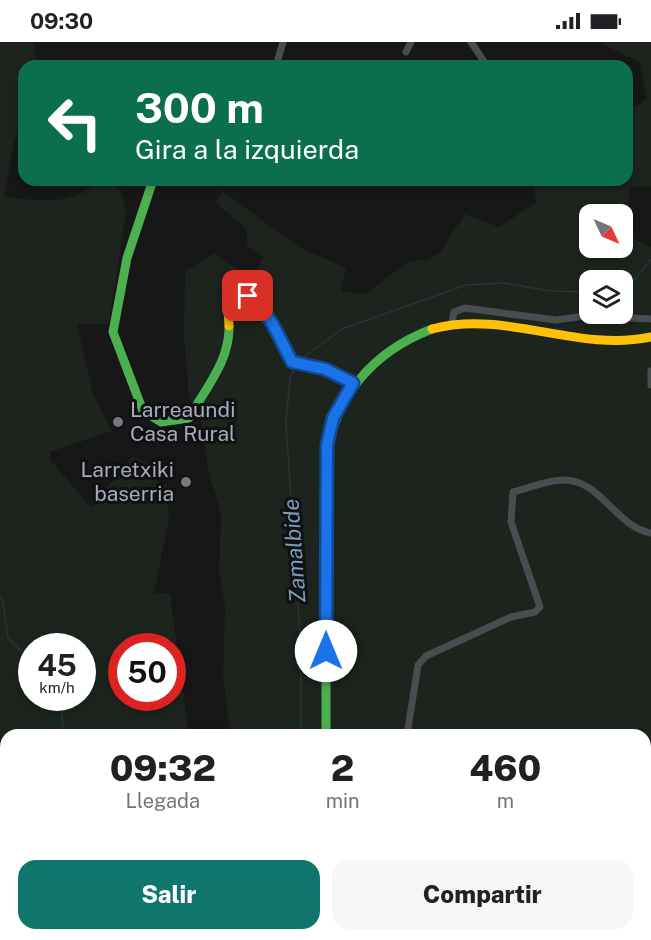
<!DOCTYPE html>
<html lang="es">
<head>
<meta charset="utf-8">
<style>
  :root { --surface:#fff; --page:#f6f6f6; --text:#202124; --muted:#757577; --accent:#0f766e }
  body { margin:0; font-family:"Public Sans",sans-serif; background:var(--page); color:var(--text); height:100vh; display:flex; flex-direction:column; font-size:22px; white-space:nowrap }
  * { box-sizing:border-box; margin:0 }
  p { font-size:20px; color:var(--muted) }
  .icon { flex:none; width:33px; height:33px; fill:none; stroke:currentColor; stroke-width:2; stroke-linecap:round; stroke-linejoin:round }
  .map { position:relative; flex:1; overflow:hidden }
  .sheet { position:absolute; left:0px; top:687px; width:651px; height:212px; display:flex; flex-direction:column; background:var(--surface); border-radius:18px 18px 0 0; box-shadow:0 3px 9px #0003 }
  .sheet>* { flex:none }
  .banner { position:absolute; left:18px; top:18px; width:615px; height:126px; border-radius:18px; box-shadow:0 3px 9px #0003; background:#0b6e4f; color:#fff; overflow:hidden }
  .needle { width:39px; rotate:134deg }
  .fabs { position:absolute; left:579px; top:162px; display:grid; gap:12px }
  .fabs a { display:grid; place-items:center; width:54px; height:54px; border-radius:12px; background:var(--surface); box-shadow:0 3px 9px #0003; font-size:30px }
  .speed { position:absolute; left:18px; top:591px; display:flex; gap:12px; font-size:30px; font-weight:700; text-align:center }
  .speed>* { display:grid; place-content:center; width:78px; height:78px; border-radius:50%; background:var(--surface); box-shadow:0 3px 9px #0003; line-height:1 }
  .speed small { font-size:15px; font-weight:400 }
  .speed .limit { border:9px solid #d22; background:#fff; color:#111 }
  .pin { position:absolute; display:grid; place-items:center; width:51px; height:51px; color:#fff; margin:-26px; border-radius:12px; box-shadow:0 3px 9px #0006 }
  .me { position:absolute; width:66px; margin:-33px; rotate:0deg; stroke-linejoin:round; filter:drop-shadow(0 0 4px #0008) }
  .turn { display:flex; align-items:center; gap:21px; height:126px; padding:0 18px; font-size:27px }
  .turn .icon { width:78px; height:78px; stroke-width:2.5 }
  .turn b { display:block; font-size:42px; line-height:51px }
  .eta { display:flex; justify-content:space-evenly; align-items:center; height:102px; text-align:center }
  .eta b { font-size:36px; font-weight:800; line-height:42px }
  .cta { display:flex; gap:12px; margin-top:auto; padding:12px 18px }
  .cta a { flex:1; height:69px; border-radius:18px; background:var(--accent); color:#fff; font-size:24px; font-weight:800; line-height:69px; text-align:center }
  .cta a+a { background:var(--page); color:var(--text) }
  .status { display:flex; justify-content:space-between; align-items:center; height:42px; padding:0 30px; background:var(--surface); direction:ltr }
  .status svg { height:16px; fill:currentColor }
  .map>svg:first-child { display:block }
</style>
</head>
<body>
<div class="status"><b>09:30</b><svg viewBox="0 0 49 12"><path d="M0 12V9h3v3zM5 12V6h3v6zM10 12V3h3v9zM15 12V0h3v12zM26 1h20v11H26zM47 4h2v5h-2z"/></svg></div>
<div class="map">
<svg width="651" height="898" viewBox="0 0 651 898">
  <rect width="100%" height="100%" fill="#171717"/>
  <path fill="#1c241d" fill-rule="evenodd" d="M 0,0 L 33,0 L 38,24 L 24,24 L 24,70 L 14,101 L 4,155 C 44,158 67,166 100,138 L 120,147 L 126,170 L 109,282 L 77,282 L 93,352 L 112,389 L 50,410 L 51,419 L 91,465 L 132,415 L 147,420 L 160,443 L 167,442 L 169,477 L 154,551 L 170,552 L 189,693 L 6,693 L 6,892 L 611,892 L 618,898 L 0,898 ZM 32,604 L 82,604 L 82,656 L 32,656 ZM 122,604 L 172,604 L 172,656 L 122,656 Z
    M 600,0 L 651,0 L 651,145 L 630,144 L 626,193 L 651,205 L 651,770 L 646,772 L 647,788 L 645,794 L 645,693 L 231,693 L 223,636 L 225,564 L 219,529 L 221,472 L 209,432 L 199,365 L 189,356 L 184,296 L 185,229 L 215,211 L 250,237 L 264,216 L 247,203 L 247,187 L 216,161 L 222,149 L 299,205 L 346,226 L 341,249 L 365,252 L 409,219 L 427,218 L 440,210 L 465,172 L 499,185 L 537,160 L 532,141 L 538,138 L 627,138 L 627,69 L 647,57 L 640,21 ZM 590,172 L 622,172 L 622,206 L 590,206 ZM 590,238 L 622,238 L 622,272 L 590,272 Z"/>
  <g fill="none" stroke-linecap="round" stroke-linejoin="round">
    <path stroke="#28333a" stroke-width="1.5" d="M 622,244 L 636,236 L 651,217
      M 301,317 L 342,287 L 466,243 L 504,241 L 551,249 L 590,250
      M 295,326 L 290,335 L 286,381 L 301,609 L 301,693
      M 0,556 L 3,560 L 8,596 L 32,620
      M 60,656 L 63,680 L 62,693
      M 645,710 L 651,710
      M 193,892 L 193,898
      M 509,892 L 516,898
      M 196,898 L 201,892
      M 326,898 L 333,892"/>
    <path stroke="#4a4c50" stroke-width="7" d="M 471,0 L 487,24
      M 406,10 L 411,0
      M 276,24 L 283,0
      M 452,280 L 454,270 L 465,266 L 556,278 L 585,274 L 651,277
      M 651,329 L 651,343
      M 407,693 L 418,623 L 426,614 L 511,575 L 535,570 L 540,565 L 511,480 L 513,450 C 529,446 547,438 564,438 C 601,438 616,485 651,491
      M 645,869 L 651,873
      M 245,898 L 261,892"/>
    <path stroke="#4caf50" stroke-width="9" d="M 153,138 L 127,216 L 113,290 L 143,369 L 161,380 L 189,376 C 205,347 230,319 229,284
      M 326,693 L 326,417 C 335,354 372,310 432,287"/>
    <path stroke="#ffc107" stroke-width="9" d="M 229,284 L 227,251 L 237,248 L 264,270 L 292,320 L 325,327 L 353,341
      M 432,287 C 506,267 577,311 651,295"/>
    <path stroke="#c62828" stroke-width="9" d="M 217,898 L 222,892"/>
  </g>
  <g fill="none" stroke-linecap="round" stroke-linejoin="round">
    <defs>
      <path id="route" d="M 248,254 C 271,271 279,296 292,320 L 325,327 L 353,341 L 333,376 L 327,403 L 326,609"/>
    </defs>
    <use href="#route" stroke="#114b97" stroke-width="15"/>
    <use href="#route" stroke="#1a73e8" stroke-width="10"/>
  </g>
  <g fill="#747880" stroke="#111113" stroke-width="2">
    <circle cx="118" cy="380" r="6"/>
    <circle cx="186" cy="440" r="6"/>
  </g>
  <g text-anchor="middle" stroke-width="6" stroke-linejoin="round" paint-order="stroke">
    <g font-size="21" fill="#a6adb9" stroke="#111113" text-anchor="start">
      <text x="130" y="375">Larreaundi<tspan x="130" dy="24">Casa Rural</tspan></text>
      <text x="174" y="435" text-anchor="end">Larretxiki<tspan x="174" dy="24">baserria</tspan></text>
    </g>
    <g font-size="22" font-style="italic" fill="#7a9db8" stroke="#111113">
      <text transform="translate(294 509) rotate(-94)" y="8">Zamalbide</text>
    </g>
  </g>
</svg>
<div class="fabs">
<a><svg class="needle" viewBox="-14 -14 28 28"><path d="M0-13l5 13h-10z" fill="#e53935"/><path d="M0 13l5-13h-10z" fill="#757577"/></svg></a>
<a><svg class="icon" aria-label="layers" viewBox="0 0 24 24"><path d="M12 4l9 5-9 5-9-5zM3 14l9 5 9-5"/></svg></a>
</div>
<div class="speed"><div>45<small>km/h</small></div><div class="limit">50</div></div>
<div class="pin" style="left:248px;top:254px;background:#d93025"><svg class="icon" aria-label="arrive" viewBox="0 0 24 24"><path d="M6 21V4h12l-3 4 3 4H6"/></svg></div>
<svg class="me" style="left:326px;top:609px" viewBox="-20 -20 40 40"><circle r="19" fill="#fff"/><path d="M0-13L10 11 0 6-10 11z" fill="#1a73e8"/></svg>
<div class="banner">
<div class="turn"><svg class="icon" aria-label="left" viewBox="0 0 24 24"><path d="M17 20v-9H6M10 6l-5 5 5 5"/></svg><div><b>300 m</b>Gira a la izquierda</div></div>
</div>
<section class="sheet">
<div class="eta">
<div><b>09:32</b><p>Llegada</p></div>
<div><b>2</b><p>min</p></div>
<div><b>460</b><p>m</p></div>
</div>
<div class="cta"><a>Salir</a><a>Compartir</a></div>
</section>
</div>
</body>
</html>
